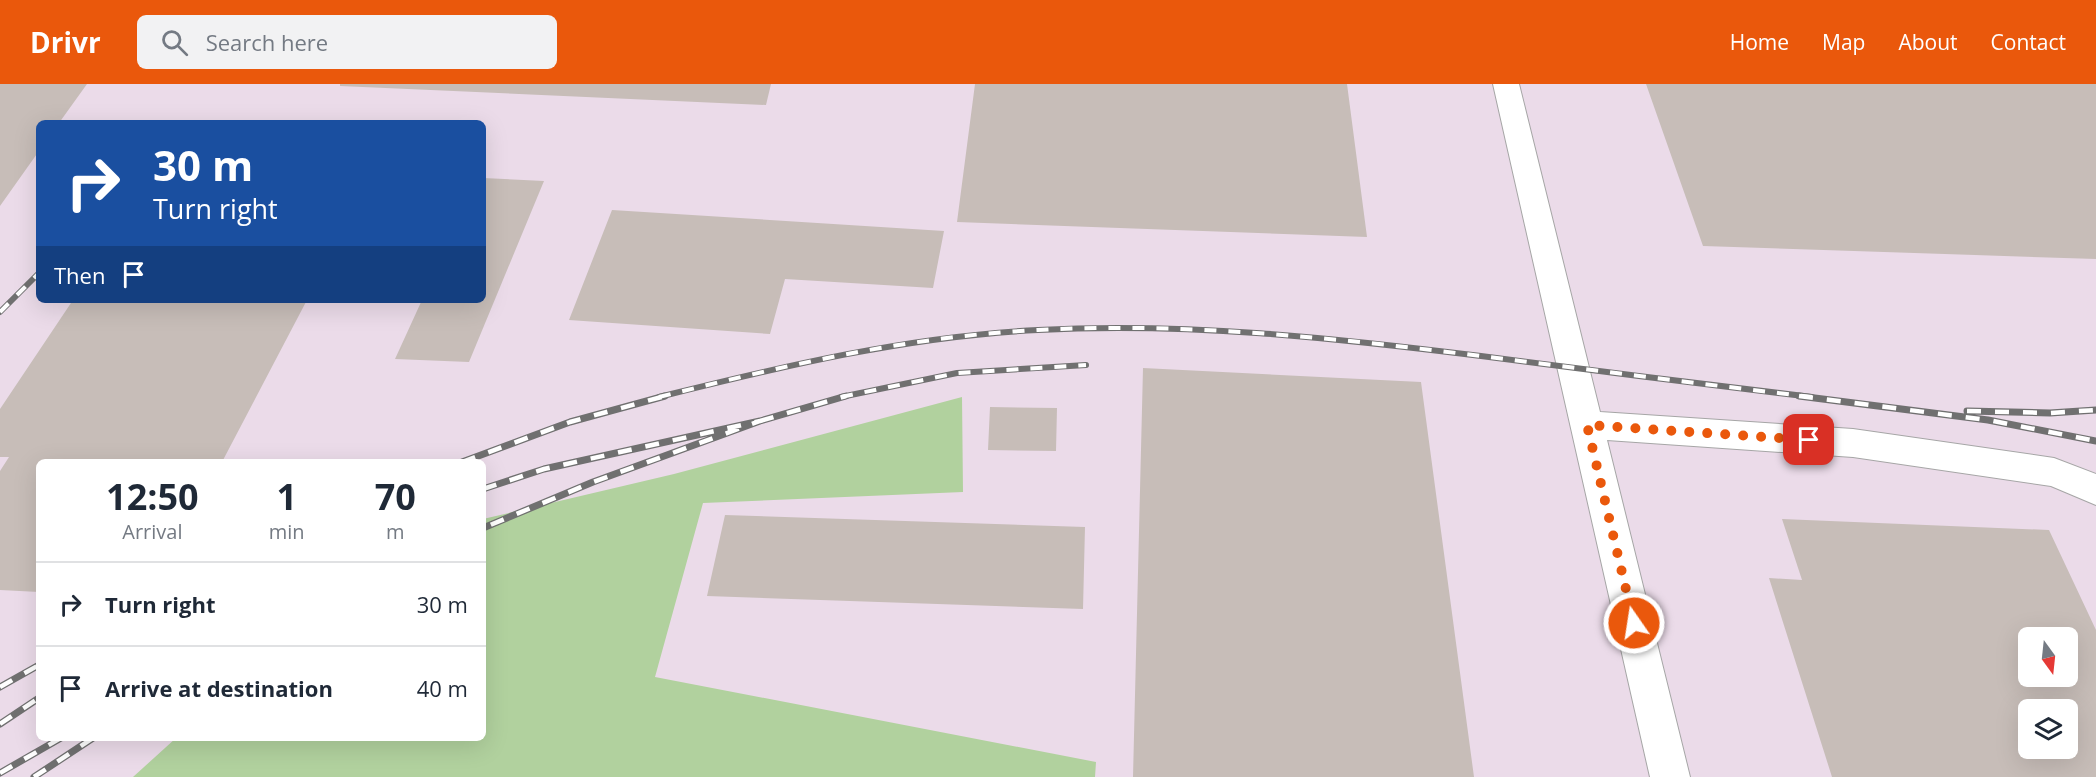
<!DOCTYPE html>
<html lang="en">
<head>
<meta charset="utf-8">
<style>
  :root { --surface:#fff; --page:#f2f2f3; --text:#1f2937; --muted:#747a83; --line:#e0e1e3; --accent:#ea580c }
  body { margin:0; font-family:"Open Sans",sans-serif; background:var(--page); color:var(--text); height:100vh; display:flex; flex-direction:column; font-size:22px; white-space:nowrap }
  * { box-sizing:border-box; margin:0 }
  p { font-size:20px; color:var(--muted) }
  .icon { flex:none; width:33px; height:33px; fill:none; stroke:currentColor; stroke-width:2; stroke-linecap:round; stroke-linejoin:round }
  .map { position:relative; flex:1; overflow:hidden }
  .details { position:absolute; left:36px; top:375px; width:450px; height:282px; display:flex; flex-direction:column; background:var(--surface); border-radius:9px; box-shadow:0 6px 24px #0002 }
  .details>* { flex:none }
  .guide { position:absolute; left:36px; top:36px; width:450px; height:183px; border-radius:9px; box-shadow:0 6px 24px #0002; background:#1a4fa0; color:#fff; overflow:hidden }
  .needle { width:39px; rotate:165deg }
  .buttons { position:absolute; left:2018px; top:543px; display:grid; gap:12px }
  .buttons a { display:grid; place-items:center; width:60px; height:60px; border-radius:9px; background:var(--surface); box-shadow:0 6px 24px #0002; font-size:30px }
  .pin { position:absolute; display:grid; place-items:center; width:51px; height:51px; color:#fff; margin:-26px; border-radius:12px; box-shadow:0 3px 9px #0006 }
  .me { position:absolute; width:66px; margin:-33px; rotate:347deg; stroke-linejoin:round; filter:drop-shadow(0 0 4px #0008) }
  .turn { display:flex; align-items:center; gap:21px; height:126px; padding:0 18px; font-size:27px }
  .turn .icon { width:78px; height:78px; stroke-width:2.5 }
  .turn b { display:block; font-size:42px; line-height:51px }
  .then { display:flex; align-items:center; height:57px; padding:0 18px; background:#0003; gap:12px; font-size:22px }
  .eta { display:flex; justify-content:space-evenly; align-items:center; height:102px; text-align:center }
  .eta b { font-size:36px; font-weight:700; line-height:42px }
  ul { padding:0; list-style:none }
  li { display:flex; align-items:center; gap:18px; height:84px; padding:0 18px; border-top:2px solid var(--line) }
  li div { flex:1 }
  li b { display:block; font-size:22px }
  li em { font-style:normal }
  header { display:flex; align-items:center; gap:36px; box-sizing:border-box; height:84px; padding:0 30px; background:var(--accent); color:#fff }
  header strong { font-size:28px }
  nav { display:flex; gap:33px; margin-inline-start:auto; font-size:21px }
  .search { width:420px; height:54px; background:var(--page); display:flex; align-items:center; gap:15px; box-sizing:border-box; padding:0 21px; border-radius:9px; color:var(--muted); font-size:22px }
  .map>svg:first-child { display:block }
</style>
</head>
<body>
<header>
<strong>Drivr</strong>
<div class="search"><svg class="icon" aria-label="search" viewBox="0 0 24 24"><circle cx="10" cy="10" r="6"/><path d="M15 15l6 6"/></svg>Search here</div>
<nav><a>Home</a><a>Map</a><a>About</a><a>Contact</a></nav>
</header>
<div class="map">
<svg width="2096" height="693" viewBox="0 0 2096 693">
  <rect width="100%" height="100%" fill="#f2eee9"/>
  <path fill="#ebdbe9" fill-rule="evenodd" d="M 0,0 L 2096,0 L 2096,693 L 0,693 ZM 39,39 L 483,39 L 483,216 L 39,216 ZM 39,378 L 483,378 L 483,654 L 39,654 ZM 2028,554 L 2067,554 L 2067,592 L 2028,592 ZM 2028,626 L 2067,626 L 2067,664 L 2028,664 Z"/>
  <path fill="#b1d19e" d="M 962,313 L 963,408 L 703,419 L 655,593 L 1096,678 L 1095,693 L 133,693 L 176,654 L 483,654 L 483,435 L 674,390 Z"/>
  <path fill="#c7bdb8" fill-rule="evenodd" d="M 0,0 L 87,0 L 59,39 L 39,39 L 39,67 L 0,122 Z
    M 340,0 L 771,0 L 766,21 L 340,2 Z
    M 975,0 L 1347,0 L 1367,153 L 957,138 Z
    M 1646,0 L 2096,0 L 2096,175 L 1703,162 Z
    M 483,94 L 544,97 L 469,278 L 395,275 L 422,216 L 483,216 Z
    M 612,126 L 944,147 L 933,204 L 785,195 L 770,250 L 569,236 Z
    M 73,216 L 307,216 L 222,378 L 39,378 L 39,508 L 0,506 L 0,387 L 9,373 L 0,373 L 0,325 Z
    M 1143,284 L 1421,298 L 1474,693 L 1133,693 Z
    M 990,323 L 1057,324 L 1056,367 L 988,366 Z
    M 725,431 L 1085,443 L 1083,525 L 707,512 Z
    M 1782,435 L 2049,446 L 2096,546 L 2096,693 L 1832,693 L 1769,494 L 1802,496 ZM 2028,554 L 2067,554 L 2067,592 L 2028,592 ZM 2028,626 L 2067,626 L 2067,664 L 2028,664 Z"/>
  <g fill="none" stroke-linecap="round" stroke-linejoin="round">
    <defs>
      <path id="minor" d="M 1493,0 L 1519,0 L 1600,328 L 1853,345 L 2054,374 L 2096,390 L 2096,421 L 2051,402 L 1853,373 L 1607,356 L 1690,693 L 1650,693 Z"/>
    </defs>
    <use href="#minor" stroke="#a6a6a6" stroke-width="2"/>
    <use href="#minor" fill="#fff" fill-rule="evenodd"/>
    <defs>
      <path id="rail-far1" d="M 0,228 L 39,189
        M 659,313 C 783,282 910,252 1038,246 C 1186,238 1335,254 1481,272 C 1591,286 1702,300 1812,313
        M 841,313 L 957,289 L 1086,281"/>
      <path id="rail" d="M 1799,312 L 1988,336 L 2096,357
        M 1967,327 L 2050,329 L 2096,326
        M 760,337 L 846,312
        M 462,378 L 570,338 L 665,312
        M 483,405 L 544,385 L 760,337 L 593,398 L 483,444
        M 0,603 L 39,581
        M 0,640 L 39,614
        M 0,689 L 61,654
        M 34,693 L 93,654"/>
    </defs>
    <use href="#rail-far1" stroke="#707070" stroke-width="6"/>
    <use href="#rail" stroke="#707070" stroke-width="7"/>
    <use href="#rail-far1" stroke="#fff" stroke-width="4" stroke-dasharray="12" stroke-linecap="butt"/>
    <use href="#rail" stroke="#fff" stroke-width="4.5" stroke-dasharray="14" stroke-linecap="butt"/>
  </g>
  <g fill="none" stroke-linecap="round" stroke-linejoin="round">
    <path stroke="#ea580c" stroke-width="10" stroke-dasharray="0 18" d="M 1634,539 L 1587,341 L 1809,356"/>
  </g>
</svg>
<div class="buttons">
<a><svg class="needle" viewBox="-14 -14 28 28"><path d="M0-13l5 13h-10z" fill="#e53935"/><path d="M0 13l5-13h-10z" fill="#747a83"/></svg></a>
<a><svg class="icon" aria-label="layers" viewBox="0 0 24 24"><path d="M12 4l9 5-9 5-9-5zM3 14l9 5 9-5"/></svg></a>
</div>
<div class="pin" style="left:1809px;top:356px;background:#d93025"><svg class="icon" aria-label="arrive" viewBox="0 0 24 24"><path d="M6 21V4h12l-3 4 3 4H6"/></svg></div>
<svg class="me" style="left:1634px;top:539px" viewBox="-20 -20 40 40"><circle r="17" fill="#ea580c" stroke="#fff" stroke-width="3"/><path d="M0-11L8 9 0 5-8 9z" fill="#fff"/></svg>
<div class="guide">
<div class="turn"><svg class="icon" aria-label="right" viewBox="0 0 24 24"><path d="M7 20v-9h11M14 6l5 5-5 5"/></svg><div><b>30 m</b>Turn right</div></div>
<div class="then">Then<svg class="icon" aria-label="arrive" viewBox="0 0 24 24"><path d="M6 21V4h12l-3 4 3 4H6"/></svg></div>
</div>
<section class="details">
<div class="eta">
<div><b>12:50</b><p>Arrival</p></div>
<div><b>1</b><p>min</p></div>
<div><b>70</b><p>m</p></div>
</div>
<ul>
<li><svg class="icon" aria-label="right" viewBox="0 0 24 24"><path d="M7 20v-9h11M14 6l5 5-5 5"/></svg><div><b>Turn right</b></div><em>30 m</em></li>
<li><svg class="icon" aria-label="arrive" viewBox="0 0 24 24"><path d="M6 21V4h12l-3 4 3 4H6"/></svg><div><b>Arrive at destination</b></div><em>40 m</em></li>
</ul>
</section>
</div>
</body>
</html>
